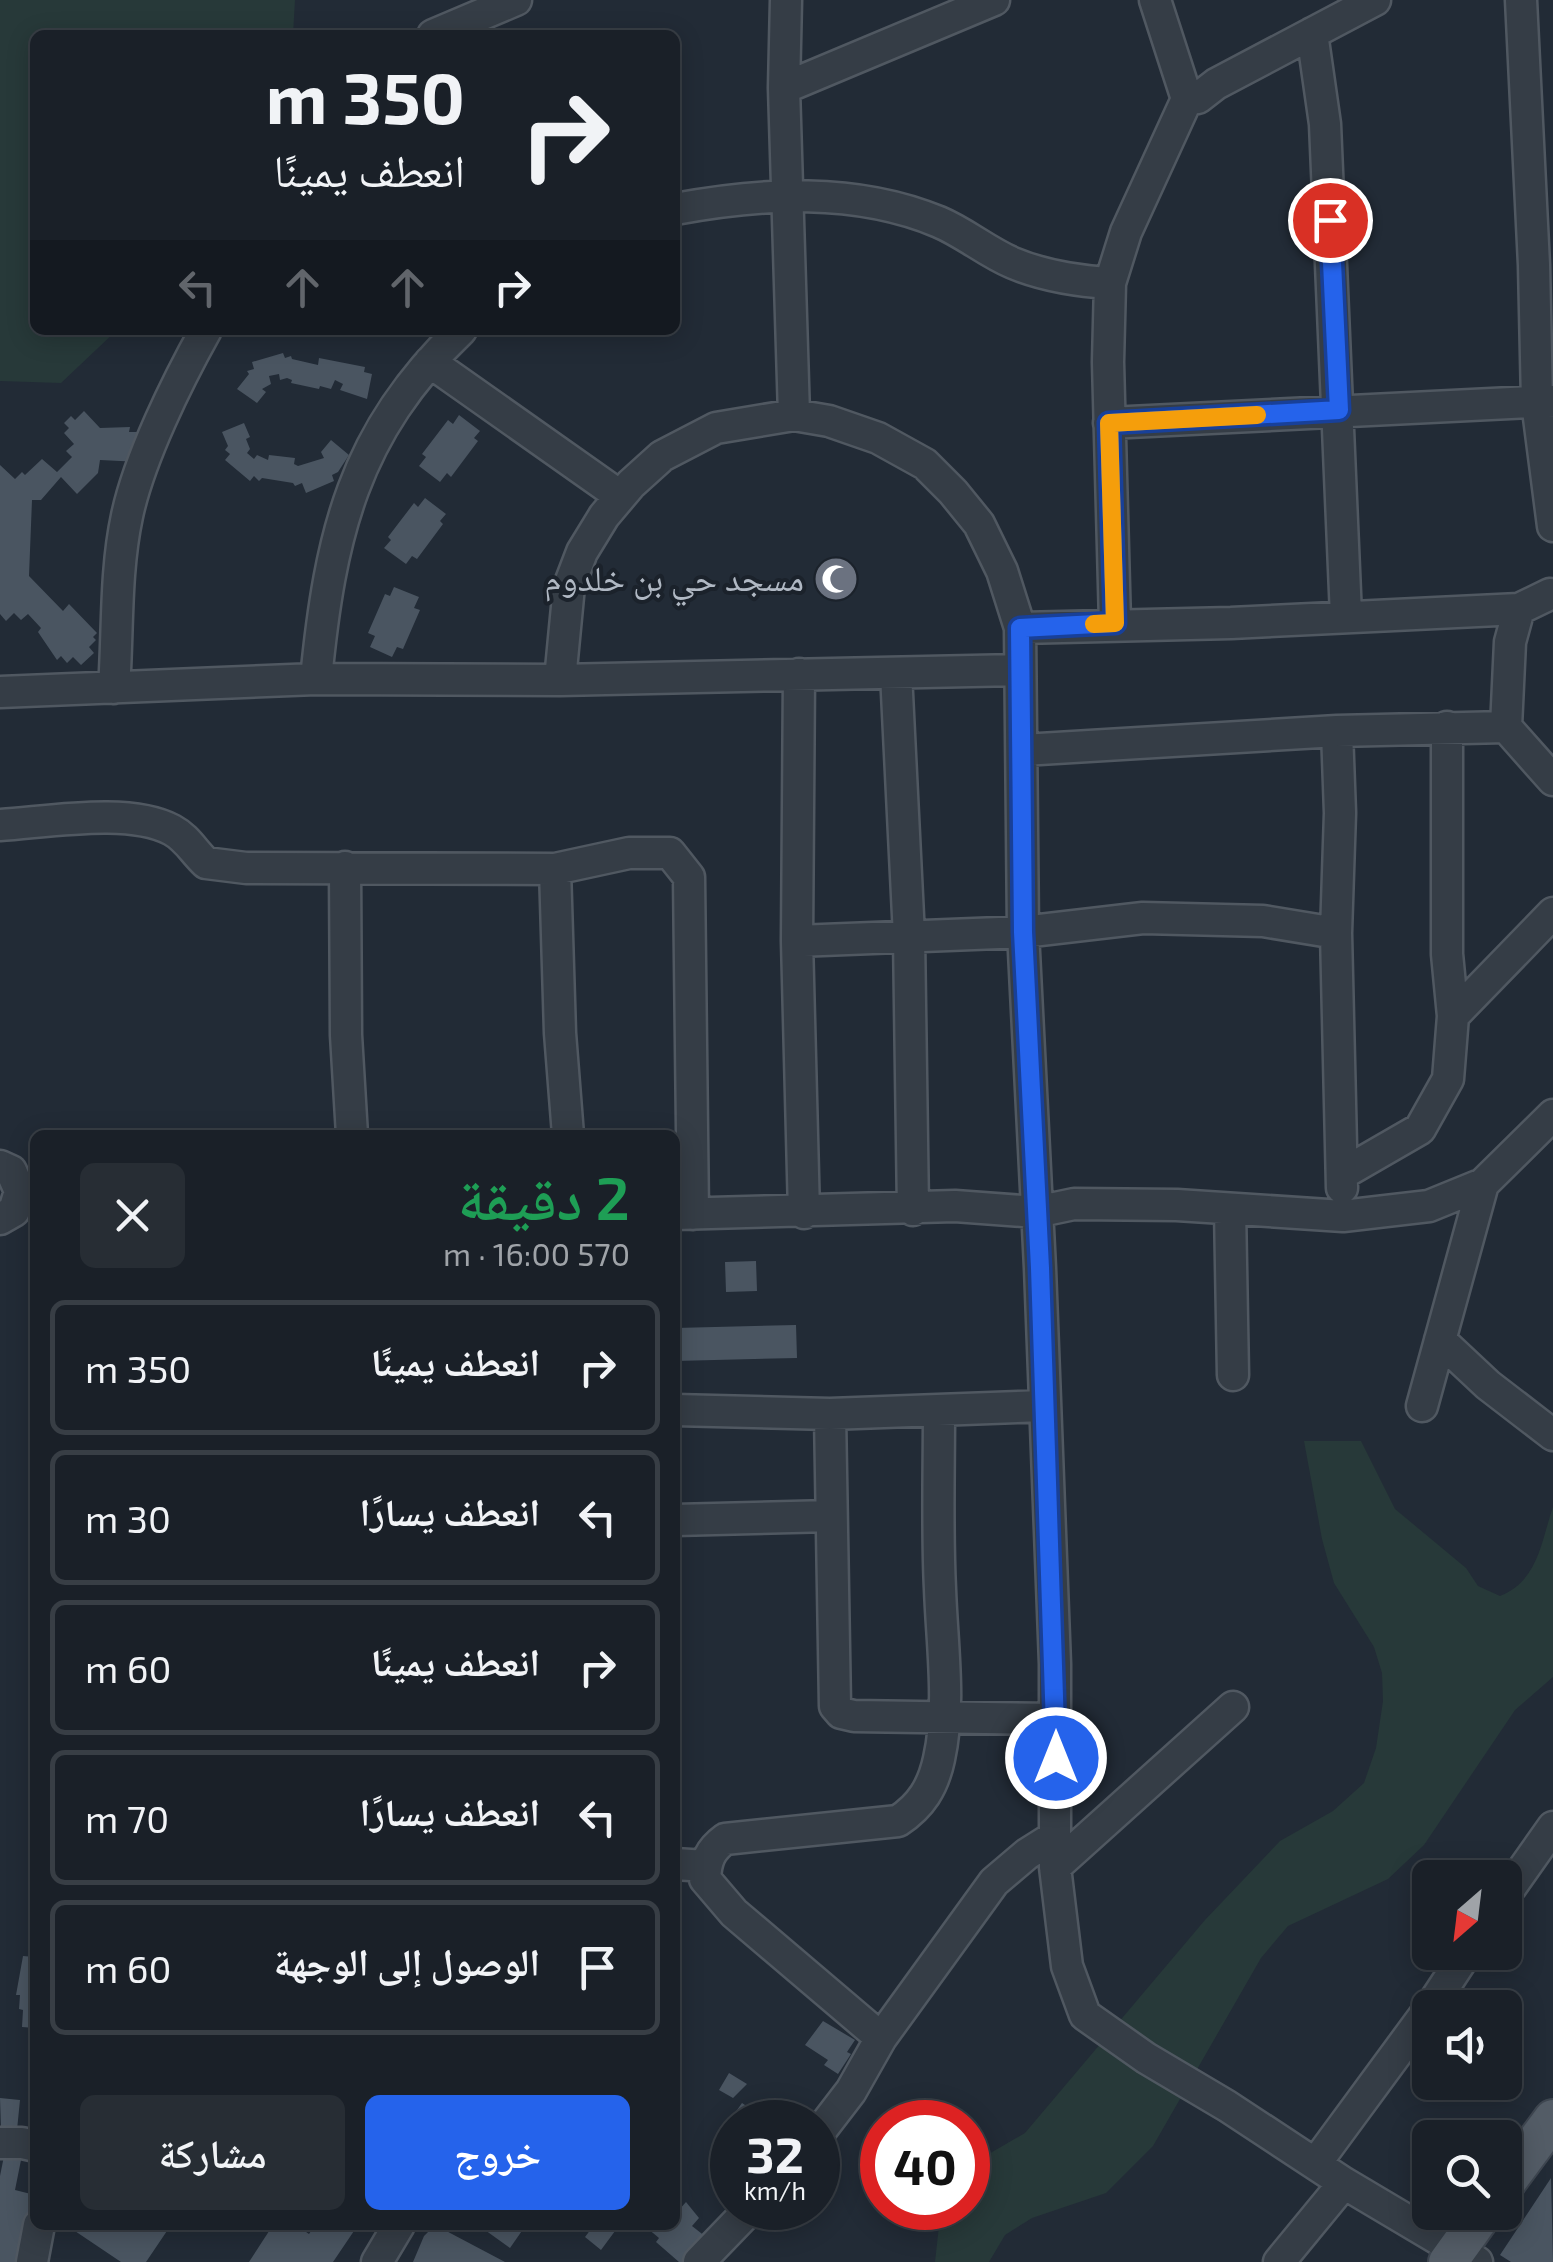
<!DOCTYPE html>
<html lang="ar">
<head>
<meta charset="utf-8">
<style>
  :root { --surface:#1a2028; --page:#272d34; --text:#f1f3f6; --muted:#9fa3a8; --line:#383e45; --accent:#2563eb }
  body { margin:0; font-family:"Exo 2","Noto Naskh Arabic",sans-serif; background:var(--page); color:var(--text); direction:rtl; height:100vh; display:flex; flex-direction:column; font-size:38px; white-space:nowrap }
  * { box-sizing:border-box; margin:0 }
  p { font-size:32px; color:var(--muted) }
  .icon { flex:none; width:55px; height:55px; fill:none; stroke:currentColor; stroke-width:2; stroke-linecap:round; stroke-linejoin:round }
  .map { position:relative; flex:1; overflow:hidden; direction:ltr }
  .panel { position:absolute; left:30px; top:1130px; width:650px; height:1100px; display:flex; flex-direction:column; background:var(--surface); border-radius:15px; box-shadow:0 5px 25px #0003,0 0 0 2px var(--line); direction:rtl }
  .panel>* { flex:none }
  .hud { position:absolute; left:30px; top:30px; width:650px; height:305px; border-radius:15px; box-shadow:0 5px 25px #0003,0 0 0 2px var(--line); direction:rtl; background:#1a2028; color:var(--text); overflow:hidden }
  .needle { width:65px; rotate:208deg }
  .buttons { position:absolute; left:1412px; top:1860px; display:grid; gap:20px }
  .buttons a { display:grid; place-items:center; width:110px; height:110px; border-radius:15px; background:var(--surface); box-shadow:0 5px 25px #0003,0 0 0 2px var(--line); font-size:50px }
  .speed { position:absolute; left:710px; top:2100px; display:flex; gap:20px; font-size:50px; font-weight:700; text-align:center }
  .speed>* { display:grid; place-content:center; width:130px; height:130px; border-radius:50%; background:var(--surface); box-shadow:0 5px 25px #0003,0 0 0 2px var(--line); line-height:1 }
  .speed small { font-size:25px; font-weight:400 }
  .speed .limit { border:15px solid #d22; background:#fff; color:#111 }
  .pin { position:absolute; display:grid; place-items:center; width:85px; height:85px; color:#fff; margin:-42px; border:5px solid #fff; border-radius:50%; box-shadow:0 2px 10px #0007 }
  .me { position:absolute; width:110px; margin:-55px; rotate:0deg; stroke-linejoin:round; filter:drop-shadow(0 0 8px #0008) }
  .turn { display:flex; align-items:center; gap:35px; height:210px; padding:0 50px; font-size:45px }
  .turn .icon { width:130px; height:130px; stroke-width:2.5 }
  .turn b { display:block; font-size:70px; line-height:85px }
  .lanes { display:flex; align-items:center; height:95px; padding:0 50px; background:#0003; justify-content:center; gap:50px; direction:ltr }
  .lanes .off { opacity:.35 }
  .round { display:grid; place-items:center; flex:none; width:105px; height:105px; border-radius:15px; background:var(--page) }
  .headline { display:flex; align-items:center; justify-content:space-between; height:170px; padding:0 50px }
  h1 { font-size:60px; font-weight:600; line-height:75px; color:#1e9e55 }
  .action { display:flex; gap:20px; margin-top:auto; padding:20px 50px }
  .action a { flex:1; height:115px; border-radius:15px; background:var(--accent); color:#fff; font-size:40px; font-weight:600; line-height:115px; text-align:center }
  .action a+a { background:var(--page); color:var(--text) }
  ul { padding:0; list-style:none }
  li { display:flex; align-items:center; gap:30px; height:135px; margin:0 20px 15px; padding:0 30px; border:5px solid var(--line); border-radius:15px }
  li div { flex:1 }
  li b { display:block; font-size:38px }
  li em { font-style:normal }
  .map>svg:first-child { display:block }
</style>
</head>
<body>
<div class="map">
<svg width="1553" height="2262" viewBox="0 0 1553 2262">
  <rect width="100%" height="100%" fill="#222b36"/>
  <path fill="#273939" d="M 0,0 L 295,0 L 293,35 L 35,35 L 35,330 L 117,330 L 61,383 L 0,381 Z
    M 1304,1441 L 1361,1441 L 1395,1509 L 1466,1568 L 1478,1586 L 1500,1596 C 1539,1580 1541,1541 1553,1507 L 1553,1677 L 1515,1710 L 1424,1845 L 1388,1879 L 1288,1926 L 1261,1958 L 1153,2146 L 1106,2193 L 1032,2218 L 1005,2235 L 989,2262 L 935,2262 L 941,2208 L 968,2208 L 968,2166 L 1025,2133 L 1205,1920 L 1280,1841 L 1333,1811 L 1364,1783 L 1376,1748 L 1383,1701 L 1382,1673 L 1374,1647 L 1334,1583 L 1322,1539 Z"/>
  <path fill="#4a5561" d="M 283,353 L 285,358 L 291,356 L 292,359 L 318,365 L 319,358 L 365,367 L 364,372 L 372,374 L 367,399 L 340,390 L 343,384 L 335,380 L 331,389 L 320,386 L 319,389 L 291,383 L 292,380 L 287,378 L 280,380 L 279,374 L 269,376 L 271,384 L 262,389 L 266,392 L 257,403 L 237,389 L 249,374 L 247,371 L 254,369 L 252,362 Z
    M 84,411 L 100,428 L 130,427 L 129,432 L 142,432 L 141,462 L 100,460 L 98,473 L 77,494 L 61,477 L 41,500 L 32,500 L 29,576 L 63,611 L 69,604 L 97,633 L 93,637 L 96,640 L 89,647 L 94,653 L 81,665 L 73,657 L 67,663 L 61,656 L 57,660 L 38,632 L 41,628 L 28,614 L 21,620 L 14,613 L 6,621 L 0,614 L 0,465 L 15,479 L 22,472 L 25,475 L 42,459 L 57,472 L 72,457 L 66,451 L 74,444 L 64,433 L 69,428 L 64,423 L 71,416 L 75,420 Z
    M 459,415 L 480,431 L 474,438 L 478,441 L 451,477 L 447,473 L 440,482 L 419,466 L 426,457 L 422,454 L 448,420 L 453,424 Z
    M 244,423 L 250,437 L 246,439 L 250,449 L 247,453 L 254,459 L 257,455 L 268,460 L 269,455 L 295,458 L 294,464 L 298,466 L 324,458 L 321,452 L 331,440 L 349,455 L 338,472 L 332,475 L 334,481 L 306,493 L 302,483 L 295,486 L 293,483 L 262,478 L 259,481 L 254,476 L 250,481 L 225,460 L 230,454 L 225,450 L 228,446 L 222,432 Z
    M 425,498 L 446,514 L 440,521 L 443,524 L 417,559 L 412,556 L 406,564 L 384,548 L 391,540 L 388,537 L 414,503 L 418,507 Z
    M 394,587 L 419,597 L 414,608 L 420,610 L 403,649 L 397,647 L 392,657 L 370,647 L 375,636 L 368,633 L 385,594 L 390,596 Z
    M 756,1261 L 757,1291 L 726,1292 L 725,1262 Z
    M 796,1325 L 797,1358 L 675,1361 L 675,1328 Z
    M 23,1956 L 35,1957 L 35,2028 L 22,2027 L 23,2010 L 19,2009 L 20,1995 L 16,1995 Z
    M 823,2021 L 855,2040 L 847,2052 L 851,2054 L 838,2074 L 824,2065 L 828,2060 L 805,2045 Z
    M 729,2073 L 747,2084 L 733,2098 L 719,2090 Z
    M 0,2098 L 20,2100 L 17,2130 L 1,2128 Z
    M 742,2103 L 763,2117 L 759,2122 L 732,2122 L 732,2143 L 720,2134 Z
    M 4,2156 L 21,2160 L 15,2190 L 35,2195 L 21,2262 L 0,2262 L 0,2176 Z
    M 1551,2178 L 1553,2262 L 1511,2262 L 1500,2255 Z
    M 686,2202 L 699,2218 L 692,2226 L 706,2237 L 683,2262 L 679,2262 L 656,2242 L 659,2238 L 647,2228 L 675,2225 L 675,2209 L 678,2211 Z
    M 66,2225 L 171,2225 L 146,2262 L 121,2262 Z
    M 273,2225 L 296,2225 L 309,2234 L 315,2225 L 358,2225 L 333,2262 L 249,2262 Z
    M 435,2225 L 505,2262 L 413,2262 L 424,2236 Z
    M 478,2225 L 526,2225 L 510,2248 Z
    M 594,2225 L 618,2227 L 601,2250 L 585,2237 Z"/>
  <g fill="none" stroke-linecap="round" stroke-linejoin="round">
    <defs>
      <path id="minor" d="M 786,0 L 784,88 L 794,415
        M 1521,0 L 1534,265 L 1537,402 L 1553,526
        M 1312,33 L 1325,124 L 1346,616
        M 433,35 L 516,0
        M 784,88 L 994,0
        M 1187,99 L 1198,98 L 1216,84 L 1375,0
        M 675,209 C 762,193 855,187 939,222 C 965,233 987,252 1013,263 C 1044,276 1076,281 1110,283
        M 430,362 L 620,496
        M 1109,423 L 1553,401
        M 1519,609 L 1510,642 L 1506,727 L 1553,780
        M 1115,623 L 1108,362 L 1110,283 L 1126,232 L 1187,99 L 1155,0
        M 1020,628 L 1231,623 L 1519,609 L 1550,594
        M 896,673 L 909,936 L 913,1210
        M 799,674 L 797,941 L 804,1213
        M 316,679 C 330,536 353,433 461,330
        M 560,680 L 569,586 L 582,552 L 604,516 L 631,484 L 662,456 L 716,428 L 794,415 L 829,421 L 878,438 L 925,464 L 953,492 L 979,524 L 1002,571 L 1020,628 L 1023,932 L 1040,1268 L 1055,1664 L 1055,1867 L 1067,1966 L 1085,2015 L 1146,2058 L 1227,2106 L 1344,2183 L 1477,2262
        M 114,688 C 118,631 115,572 127,516 C 139,459 177,382 206,330
        M 0,692 L 316,679 L 560,680 L 1019,670
        M 1023,750 L 1337,731 L 1506,727
        M 0,825 C 48,822 130,807 172,830 C 187,838 194,852 206,863 L 246,868 L 555,869 L 629,853 L 670,853 L 689,877 L 693,1214
        M 345,867 L 346,1035 L 352,1135
        M 555,869 L 560,1033 L 568,1135
        M 1336,933 L 1342,1188
        M 797,941 L 1023,932 L 1143,918 L 1263,921 L 1336,933 L 1340,813 L 1337,731
        M 1453,1016 L 1553,913
        M 0,1166 L 11,1171 L 20,1191 L 14,1211 L 0,1219
        M 1342,1174 L 1420,1129 L 1448,1079 L 1453,1016 L 1447,954 L 1447,727
        M 1230,1209 L 1233,1375
        M 675,1214 L 955,1206 L 1036,1212 L 1074,1204 L 1177,1205 L 1343,1216 L 1429,1206 L 1483,1184 L 1553,1115
        M 1440,1340 L 1488,1385 L 1553,1435
        M 1422,1406 L 1483,1184
        M 675,1410 L 830,1414 L 1043,1406
        M 830,1414 L 835,1706 L 841,1713 L 854,1716 L 1056,1719
        M 675,1520 L 831,1516
        M 675,1864 L 706,1866
        M 1055,1867 L 1233,1707
        M 1505,1895 L 1553,1827
        M 1430,2008 L 1467,1952
        M 881,2038 L 734,1913 L 705,1879 C 706,1860 710,1850 725,1839 L 898,1821 C 921,1806 933,1787 939,1759 C 951,1705 942,1645 940,1589 C 937,1530 939,1470 939,1411
        M 818,2134 L 851,2091 L 881,2038 L 994,1882 L 1027,1854 L 1054,1837
        M 0,2143 L 22,2143 L 35,2146
        M 1316,2163 L 1430,2008
        M 32,2262 L 39,2225
        M 377,2262 L 399,2225
        M 699,2262 L 751,2208
        M 1279,2262 L 1344,2183"/>
      <path id="major" d="M 1505,2184 L 1553,2119
        M 1448,2262 L 1484,2212"/>
    </defs>
    <use href="#minor" stroke="#505861" stroke-width="35"/>
    <use href="#major" stroke="#3e4650" stroke-width="42"/>
    <use href="#minor" stroke="#353d46" stroke-width="30"/>
    <use href="#major" stroke="#535c66" stroke-width="38"/>
  </g>
  <g fill="none" stroke-linecap="round" stroke-linejoin="round">
    <defs>
      <path id="route" d="M 1056,1758 L 1040,1268 L 1023,932 L 1020,628 L 1115,623 L 1109,423 L 1339,410 L 1330,220"/>
    </defs>
    <use href="#route" stroke="#184099" stroke-width="25"/>
    <use href="#route" stroke="#2563eb" stroke-width="18"/>
    <path stroke="#f59e0b" stroke-width="18" d="M 1094,624 L 1115,623 L 1109,423 L 1257,415"/>
  </g>
  <defs>
    <symbol id="mosque-disc" viewBox="-11 -11 22 22"><circle r="9.5" fill="#6b7280" stroke="#1b222b"/><path d="M3.5-4.9A6 6 0 1 0 3.5 4.9A5 5 0 1 1 3.5-4.9Z" fill="#fff"/></symbol>
  </defs>
  <g fill-rule="evenodd">
    <use href="#mosque-disc" x="811" y="554" width="50" height="50"/>
  </g>
  <g text-anchor="middle" stroke-width="8" stroke-linejoin="round" paint-order="stroke">
    <g font-size="35" fill="#b0b8c3" stroke="#1b222b" text-anchor="end">
      <text x="804" y="591">مسجد حي بن خلدوم</text>
    </g>
  </g>
</svg>
<div class="buttons">
<a><svg class="needle" viewBox="-14 -14 28 28"><path d="M0-13l5 13h-10z" fill="#e53935"/><path d="M0 13l5-13h-10z" fill="#9fa3a8"/></svg></a>
<a><svg class="icon" aria-label="sound" viewBox="0 0 24 24"><path d="M4 9h4l5-4v14l-5-4H4zM17 9q2 3 0 6"/></svg></a>
<a><svg class="icon" aria-label="search" viewBox="0 0 24 24"><circle cx="10" cy="10" r="6"/><path d="M15 15l6 6"/></svg></a>
</div>
<div class="speed"><div>32<small>km/h</small></div><div class="limit">40</div></div>
<div class="pin" style="left:1330px;top:220px;background:#d93025"><svg class="icon" aria-label="arrive" viewBox="0 0 24 24"><path d="M6 21V4h12l-3 4 3 4H6"/></svg></div>
<svg class="me" style="left:1056px;top:1758px" viewBox="-20 -20 40 40"><circle r="17" fill="#2563eb" stroke="#fff" stroke-width="3"/><path d="M0-11L8 9 0 5-8 9z" fill="#fff"/></svg>
<div class="hud">
<div class="turn"><svg class="icon" aria-label="right" viewBox="0 0 24 24"><path d="M7 20v-9h11M14 6l5 5-5 5"/></svg><div><b>350 m</b>انعطف يمينًا</div></div>
<div class="lanes"><svg class="icon off" aria-label="left" viewBox="0 0 24 24"><path d="M17 20v-9H6M10 6l-5 5 5 5"/></svg><svg class="icon off" aria-label="ahead" viewBox="0 0 24 24"><path d="M12 20V5M6 11l6-6 6 6"/></svg><svg class="icon off" aria-label="ahead" viewBox="0 0 24 24"><path d="M12 20V5M6 11l6-6 6 6"/></svg><svg class="icon" aria-label="right" viewBox="0 0 24 24"><path d="M7 20v-9h11M14 6l5 5-5 5"/></svg></div>
</div>
<section class="panel">
<div class="headline"><div><h1>2 دقيقة</h1><p>570 m · 16:00</p></div><a class="round"><svg class="icon" aria-label="close" viewBox="0 0 24 24"><path d="M6 6l12 12M18 6L6 18"/></svg></a></div>
<ul>
<li><svg class="icon" aria-label="right" viewBox="0 0 24 24"><path d="M7 20v-9h11M14 6l5 5-5 5"/></svg><div><b>انعطف يمينًا</b></div><em>350 m</em></li>
<li><svg class="icon" aria-label="left" viewBox="0 0 24 24"><path d="M17 20v-9H6M10 6l-5 5 5 5"/></svg><div><b>انعطف يسارًا</b></div><em>30 m</em></li>
<li><svg class="icon" aria-label="right" viewBox="0 0 24 24"><path d="M7 20v-9h11M14 6l5 5-5 5"/></svg><div><b>انعطف يمينًا</b></div><em>60 m</em></li>
<li><svg class="icon" aria-label="left" viewBox="0 0 24 24"><path d="M17 20v-9H6M10 6l-5 5 5 5"/></svg><div><b>انعطف يسارًا</b></div><em>70 m</em></li>
<li><svg class="icon" aria-label="arrive" viewBox="0 0 24 24"><path d="M6 21V4h12l-3 4 3 4H6"/></svg><div><b>الوصول إلى الوجهة</b></div><em>60 m</em></li>
</ul>
<div class="action"><a>خروج</a><a>مشاركة</a></div>
</section>
</div>
</body>
</html>
